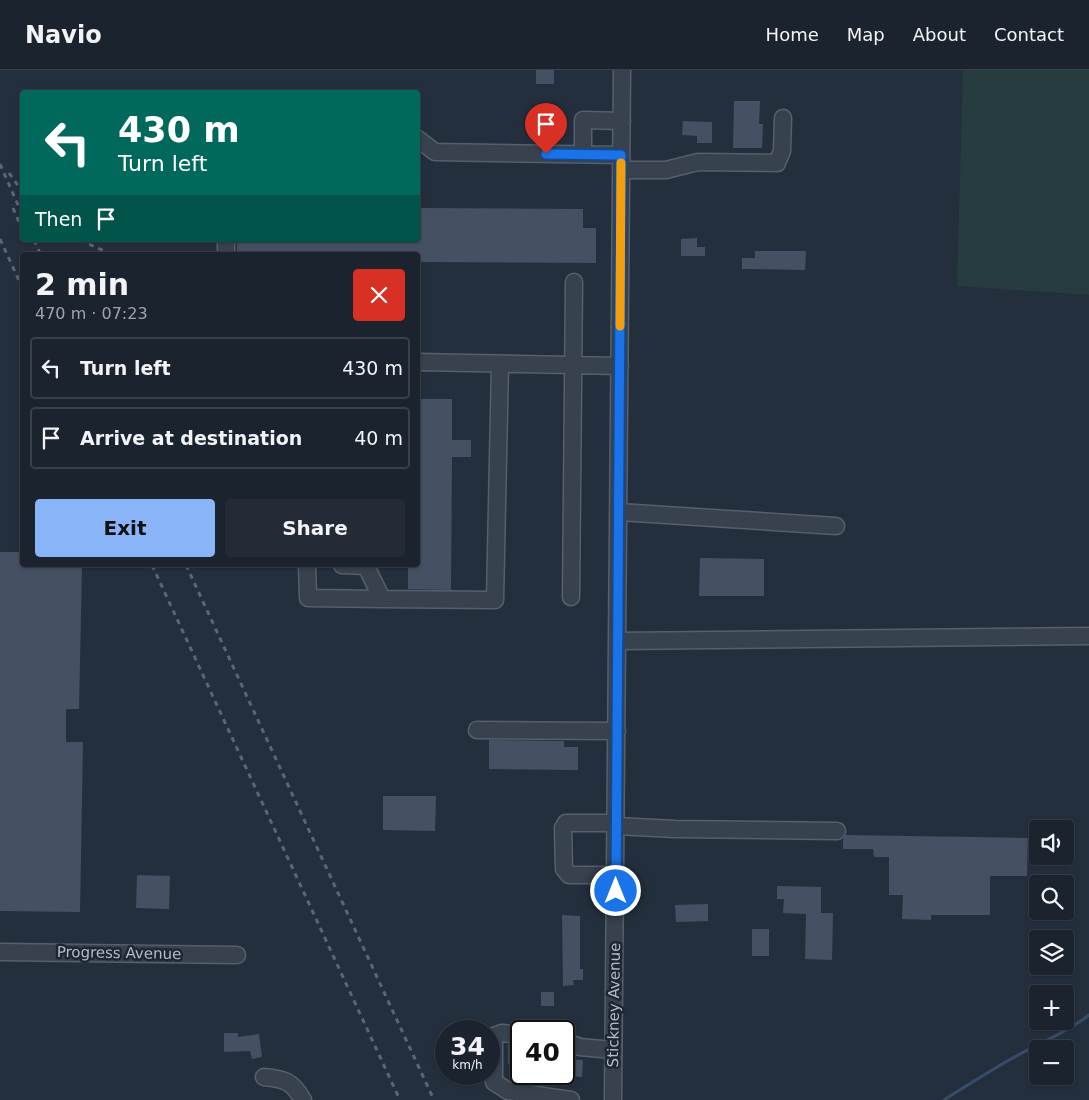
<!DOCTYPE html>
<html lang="en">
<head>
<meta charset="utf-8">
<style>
  :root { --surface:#1b232e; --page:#242b36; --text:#f1f3f6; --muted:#a0a4aa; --line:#39404a; --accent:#8ab4f8 }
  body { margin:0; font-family:"DejaVu Sans",sans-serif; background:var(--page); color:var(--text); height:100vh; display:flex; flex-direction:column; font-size:19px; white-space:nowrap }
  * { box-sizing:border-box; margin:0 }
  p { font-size:16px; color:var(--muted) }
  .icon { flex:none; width:28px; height:28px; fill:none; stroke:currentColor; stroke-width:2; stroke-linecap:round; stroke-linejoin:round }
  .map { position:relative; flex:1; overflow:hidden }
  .side { position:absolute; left:20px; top:182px; width:400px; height:315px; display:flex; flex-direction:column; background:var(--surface); border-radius:5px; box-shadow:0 1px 4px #0004,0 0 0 1px var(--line) }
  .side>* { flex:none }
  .top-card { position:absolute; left:20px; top:20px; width:400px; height:152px; border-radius:5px; box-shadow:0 1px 4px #0004,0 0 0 1px var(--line); background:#00695c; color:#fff; overflow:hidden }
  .buttons { position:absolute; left:1029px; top:750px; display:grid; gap:10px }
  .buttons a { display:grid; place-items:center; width:45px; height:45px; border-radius:5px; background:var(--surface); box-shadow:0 1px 4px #0004,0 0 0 1px var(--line); font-size:25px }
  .speed { position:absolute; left:435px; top:950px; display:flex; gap:10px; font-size:25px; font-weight:700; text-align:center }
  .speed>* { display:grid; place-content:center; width:65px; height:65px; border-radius:50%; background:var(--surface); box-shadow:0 1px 4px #0004,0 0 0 1px var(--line); line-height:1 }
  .speed small { font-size:12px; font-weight:400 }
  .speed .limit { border:2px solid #111; border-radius:8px; background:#fff; color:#111 }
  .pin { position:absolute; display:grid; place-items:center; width:42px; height:42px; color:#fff; margin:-51px -21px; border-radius:50% 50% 50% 0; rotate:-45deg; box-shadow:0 0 5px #0007 }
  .pin .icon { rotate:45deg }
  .me { position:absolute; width:55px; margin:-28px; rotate:0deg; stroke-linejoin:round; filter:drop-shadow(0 0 4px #0008) }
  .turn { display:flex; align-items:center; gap:18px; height:105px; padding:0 15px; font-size:22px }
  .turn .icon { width:65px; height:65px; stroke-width:2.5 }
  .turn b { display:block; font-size:35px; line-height:42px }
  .then { display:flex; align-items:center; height:48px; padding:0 15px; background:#0003; gap:10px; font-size:19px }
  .round { display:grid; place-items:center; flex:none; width:52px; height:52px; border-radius:5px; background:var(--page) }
  .summary { display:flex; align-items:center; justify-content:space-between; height:85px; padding:0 15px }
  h1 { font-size:30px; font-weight:700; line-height:38px }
  .action { display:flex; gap:10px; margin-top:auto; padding:10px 15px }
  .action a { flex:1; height:58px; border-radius:5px; background:var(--accent); color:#111; font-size:20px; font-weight:700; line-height:58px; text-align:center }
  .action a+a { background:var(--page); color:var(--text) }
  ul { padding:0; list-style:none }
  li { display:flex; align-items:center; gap:15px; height:62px; margin:0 10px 8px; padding:0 5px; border:2px solid var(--line); border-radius:5px }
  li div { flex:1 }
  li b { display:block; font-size:19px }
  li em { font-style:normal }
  header { display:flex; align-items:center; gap:30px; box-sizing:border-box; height:70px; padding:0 25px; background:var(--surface); border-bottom:1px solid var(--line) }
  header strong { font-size:24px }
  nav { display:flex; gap:28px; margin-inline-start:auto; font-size:18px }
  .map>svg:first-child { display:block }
</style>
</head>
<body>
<header>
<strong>Navio</strong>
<nav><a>Home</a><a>Map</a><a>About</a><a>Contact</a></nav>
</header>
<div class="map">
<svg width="1089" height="1030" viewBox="0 0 1089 1030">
  <rect width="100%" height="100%" fill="#242f3e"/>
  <path fill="#263c3f" d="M 963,0 L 1089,0 L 1089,225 L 957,216 Z"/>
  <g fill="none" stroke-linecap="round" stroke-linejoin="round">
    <path stroke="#394c67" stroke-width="3" d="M 944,1030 C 968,1015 992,999 1018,985 C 1042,972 1067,962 1089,945"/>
  </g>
  <path fill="#455162" d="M 536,0 L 554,0 L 554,14 L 536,14 Z
    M 734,31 L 760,31 L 759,54 L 763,54 L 762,78 L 733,78 Z
    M 683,51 L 712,52 L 712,73 L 697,73 L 697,66 L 682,65 Z
    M 418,138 L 583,139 L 583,158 L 596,158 L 596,193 L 418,192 L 418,185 L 237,185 L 237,170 L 418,170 Z
    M 697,168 L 697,177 L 705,177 L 705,186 L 681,186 L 681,169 Z
    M 755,181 L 806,181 L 805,200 L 742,199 L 742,188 L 755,188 Z
    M 418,329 L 452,329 L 452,370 L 471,370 L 471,387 L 452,387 L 451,520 L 408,519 L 408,495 L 418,495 Z
    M 0,482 L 22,482 L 22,495 L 82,495 L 79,639 L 66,639 L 66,672 L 83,672 L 80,842 L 0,841 Z
    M 700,488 L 764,489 L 764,526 L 699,526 Z
    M 489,670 L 564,671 L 564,677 L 578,677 L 578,700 L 489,699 Z
    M 383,726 L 436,726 L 435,761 L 383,760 Z
    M 846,765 L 1028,768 L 1027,806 L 990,806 L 990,845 L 931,845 L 931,850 L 902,849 L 903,825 L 889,825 L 889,787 L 874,787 L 873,779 L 843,779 L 843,769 Z
    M 137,805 L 170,806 L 169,839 L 136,838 Z
    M 777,816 L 821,817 L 821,843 L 833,843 L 832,890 L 805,889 L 806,844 L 783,843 L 784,829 L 777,829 Z
    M 708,834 L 708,851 L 676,852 L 675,835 Z
    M 562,845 L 580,846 L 580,899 L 583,899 L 583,910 L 573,910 L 574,915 L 563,916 Z
    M 752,859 L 769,859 L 769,886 L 752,886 Z
    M 541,922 L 554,922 L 554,936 L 541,936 Z
    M 224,963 L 238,963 L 238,967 L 259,964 L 262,987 L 252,989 L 250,981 L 224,982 Z
    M 508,974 L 521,975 L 521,994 L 508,994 Z
    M 564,989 L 583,990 L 582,1007 L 564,1006 Z"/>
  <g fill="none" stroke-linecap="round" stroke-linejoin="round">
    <defs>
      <path id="minor" d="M 418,69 L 435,82 L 621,85
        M 583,84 L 583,50 L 622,51
        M 621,100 L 666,100 L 698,92 L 777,93 L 782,81 L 783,48
        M 226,170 L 226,185
        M 418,292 L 620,296
        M 619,442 L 836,456
        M 307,495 L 308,528 L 382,529
        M 342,495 L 366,496 L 382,529 L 495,530 L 500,294
        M 571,527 L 574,212
        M 617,571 L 1089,566
        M 477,660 L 617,661
        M 616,756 L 675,759 L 837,761
        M 616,805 L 569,805 L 564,799 L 563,758 L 566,753 L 616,753
        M 0,882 L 237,885
        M 521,965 L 502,963 L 494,966 L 494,1012 L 508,1021 L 571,1030
        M 564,971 L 580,977 L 613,980
        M 264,1007 C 285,1009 292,1011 303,1030
        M 613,1030 L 622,0"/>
    </defs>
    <use href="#minor" stroke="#565f6c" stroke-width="19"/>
    <use href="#minor" stroke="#38414e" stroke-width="16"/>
    <path stroke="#5a6575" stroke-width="3" stroke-dasharray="5 5" stroke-linecap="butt" d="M 0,94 L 22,144
      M 9,103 L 22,121
      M 13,138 L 22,159
      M 0,169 L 22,217
      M 34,170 L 41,185
      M 80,170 L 113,185
      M 152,495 L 400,1030
      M 186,495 L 434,1030"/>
  </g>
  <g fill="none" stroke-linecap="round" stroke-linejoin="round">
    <defs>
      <path id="route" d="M 546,84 L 621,85 L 616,821"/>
    </defs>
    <use href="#route" stroke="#114b97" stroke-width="12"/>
    <use href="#route" stroke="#1a73e8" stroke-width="9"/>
    <path stroke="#f59e0b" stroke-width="9" d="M 620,256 L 621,93"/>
  </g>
  <g text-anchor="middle" stroke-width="5" stroke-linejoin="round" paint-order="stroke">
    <g font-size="15" fill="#b4bcc9" stroke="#1d2633">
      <text transform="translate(119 883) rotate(1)" y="5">Progress Avenue</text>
      <text transform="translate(614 935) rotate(-89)" y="5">Stickney Avenue</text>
    </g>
  </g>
</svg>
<div class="buttons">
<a><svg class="icon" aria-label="sound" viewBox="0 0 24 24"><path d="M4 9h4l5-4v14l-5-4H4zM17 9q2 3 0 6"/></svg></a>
<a><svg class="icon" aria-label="search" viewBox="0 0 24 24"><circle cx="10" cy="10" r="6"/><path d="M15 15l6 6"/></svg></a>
<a><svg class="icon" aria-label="layers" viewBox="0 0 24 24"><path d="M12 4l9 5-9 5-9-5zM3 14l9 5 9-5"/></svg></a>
<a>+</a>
<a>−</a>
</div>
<div class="speed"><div>34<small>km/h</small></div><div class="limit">40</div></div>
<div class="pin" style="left:546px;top:84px;background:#d93025"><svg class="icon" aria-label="arrive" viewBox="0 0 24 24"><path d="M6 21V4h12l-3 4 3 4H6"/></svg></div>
<svg class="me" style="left:616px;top:821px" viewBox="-20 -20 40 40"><circle r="17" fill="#1a73e8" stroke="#fff" stroke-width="3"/><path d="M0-11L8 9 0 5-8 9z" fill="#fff"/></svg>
<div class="top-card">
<div class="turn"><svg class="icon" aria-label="left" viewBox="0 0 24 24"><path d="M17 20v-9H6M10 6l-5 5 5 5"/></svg><div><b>430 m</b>Turn left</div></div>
<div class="then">Then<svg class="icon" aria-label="arrive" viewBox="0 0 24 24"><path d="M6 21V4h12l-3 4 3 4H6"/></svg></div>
</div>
<section class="side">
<div class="summary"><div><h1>2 min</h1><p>470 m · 07:23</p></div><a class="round" style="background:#d93025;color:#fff"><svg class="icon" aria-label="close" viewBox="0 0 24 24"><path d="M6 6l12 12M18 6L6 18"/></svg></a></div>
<ul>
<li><svg class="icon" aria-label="left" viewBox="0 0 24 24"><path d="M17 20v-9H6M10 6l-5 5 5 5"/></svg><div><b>Turn left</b></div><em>430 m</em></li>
<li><svg class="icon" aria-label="arrive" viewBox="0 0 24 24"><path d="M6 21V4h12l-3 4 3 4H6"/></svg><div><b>Arrive at destination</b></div><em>40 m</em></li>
</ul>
<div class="action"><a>Exit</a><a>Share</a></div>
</section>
</div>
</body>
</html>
